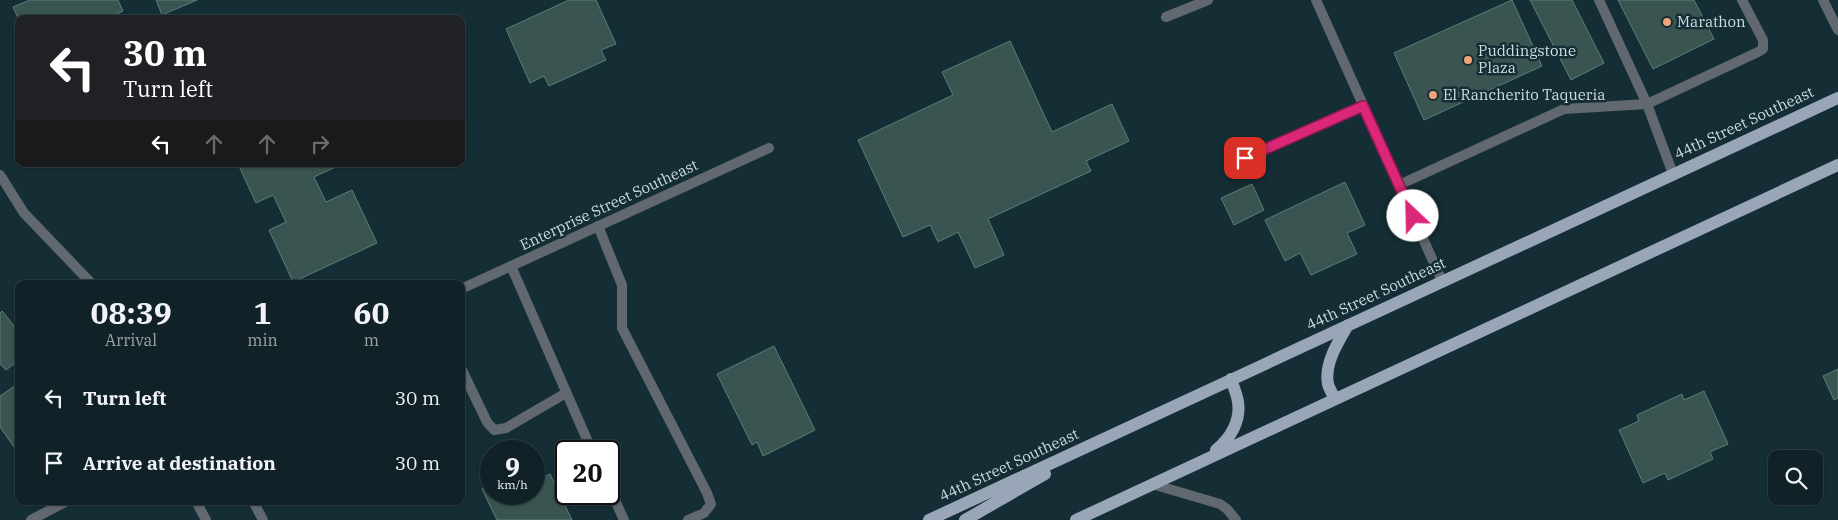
<!DOCTYPE html>
<html lang="en">
<head>
<meta charset="utf-8">
<style>
  :root { --surface:#102228; --page:#192a30; --text:#f1f3f6; --muted:#9ca4a8; --line:#303f45 }
  body { margin:0; font-family:"IBM Plex Serif",serif; background:var(--page); color:var(--text); height:100vh; display:flex; flex-direction:column; font-size:19px; white-space:nowrap }
  * { box-sizing:border-box; margin:0 }
  p { font-size:16px; color:var(--muted) }
  .icon { flex:none; width:28px; height:28px; fill:none; stroke:currentColor; stroke-width:2; stroke-linecap:round; stroke-linejoin:round }
  .map { position:relative; flex:1; overflow:hidden }
  .drawer { position:absolute; left:15px; top:280px; width:450px; height:225px; display:flex; flex-direction:column; background:var(--surface); border-radius:10px; box-shadow:0 1px 4px #0004,0 0 0 1px var(--line) }
  .drawer>* { flex:none }
  .banner { position:absolute; left:15px; top:15px; width:450px; height:152px; border-radius:10px; box-shadow:0 1px 4px #0004,0 0 0 1px var(--line); background:#202124; color:#fff; overflow:hidden }
  .controls { position:absolute; left:1768px; top:450px; display:grid; gap:10px }
  .controls a { display:grid; place-items:center; width:55px; height:55px; border-radius:10px; background:var(--surface); box-shadow:0 1px 4px #0004,0 0 0 1px var(--line); font-size:25px }
  .speed { position:absolute; left:480px; top:440px; display:flex; gap:10px; font-size:25px; font-weight:700; text-align:center }
  .speed>* { display:grid; place-content:center; width:65px; height:65px; border-radius:50%; background:var(--surface); box-shadow:0 1px 4px #0004,0 0 0 1px var(--line); line-height:1 }
  .speed small { font-size:12px; font-weight:400 }
  .speed .limit { border:2px solid #111; border-radius:8px; background:#fff; color:#111 }
  .pin { position:absolute; display:grid; place-items:center; width:42px; height:42px; color:#fff; margin:-21px; border-radius:10px; box-shadow:0 2px 8px #0006 }
  .me { position:absolute; width:55px; margin:-28px; rotate:336deg; stroke-linejoin:round; filter:drop-shadow(0 0 4px #0008) }
  .turn { display:flex; align-items:center; gap:18px; height:105px; padding:0 25px; font-size:22px }
  .turn .icon { width:65px; height:65px; stroke-width:2.5 }
  .turn b { display:block; font-size:35px; line-height:42px }
  .lanes { display:flex; align-items:center; height:48px; padding:0 25px; background:#0003; justify-content:center; gap:25px; direction:ltr }
  .lanes .off { opacity:.35 }
  .eta { display:flex; justify-content:space-evenly; align-items:center; height:85px; text-align:center }
  .eta b { font-size:30px; font-weight:800; line-height:35px }
  ul { padding:0; list-style:none }
  li { display:flex; align-items:center; gap:15px; height:65px; padding:0 25px }
  li div { flex:1 }
  li b { display:block; font-size:19px }
  li em { font-style:normal }
  .map>svg:first-child { display:block }
</style>
</head>
<body>
<div class="map">
<svg width="1838" height="520" viewBox="0 0 1838 520">
  <rect width="100%" height="100%" fill="#152e35"/>
  <path fill="#3a5551" stroke="#5f7c77" d="M 30,0 L 118,0 L 123,11 L 106,19 L 19,20 L 13,7 Z
    M 156,0 L 197,0 L 162,15 Z
    M 569,0 L 596,0 L 616,44 L 601,50 L 606,60 L 549,86 L 544,76 L 530,83 L 506,29 Z
    M 1512,0 L 1542,66 L 1424,120 L 1394,53 Z
    M 1530,0 L 1572,0 L 1604,63 L 1571,80 Z
    M 1618,0 L 1694,0 L 1714,39 L 1653,69 Z
    M 1010,41 L 1052,132 L 1112,104 L 1129,141 L 1086,161 L 1091,171 L 988,219 L 1004,255 L 975,268 L 958,232 L 938,242 L 930,225 L 903,237 L 858,140 L 953,95 L 942,72 Z
    M 238,164 L 339,164 L 340,165 L 314,177 L 326,202 L 352,190 L 377,243 L 293,282 L 269,230 L 286,222 L 273,195 L 256,203 Z
    M 1345,182 L 1365,225 L 1347,233 L 1357,254 L 1311,275 L 1300,253 L 1285,261 L 1265,220 Z
    M 1252,184 L 1264,210 L 1234,225 L 1221,198 Z
    M 2,311 L 19,332 L 19,360 L 6,370 L 0,364 L 0,313 Z
    M 774,346 L 815,430 L 763,456 L 757,442 L 752,445 L 717,374 Z
    M 1838,369 L 1838,398 L 1834,400 L 1823,376 Z
    M 19,383 L 19,454 L 0,427 L 0,396 Z
    M 1704,391 L 1728,444 L 1710,452 L 1713,459 L 1668,480 L 1665,473 L 1643,483 L 1619,430 L 1639,421 L 1637,415 L 1682,394 L 1684,400 Z
    M 534,465 L 540,479 L 550,474 L 572,520 L 497,520 L 482,489 L 491,484 L 491,494 L 534,494 Z"/>
  <g fill="none" stroke-linecap="round" stroke-linejoin="round">
    <path stroke="#626870" stroke-width="10" d="M 1316,0 L 1442,281
      M 1599,0 L 1647,104 L 1673,174
      M 1166,17 L 1208,0
      M 1245,158 L 1363,106
      M 1399,185 L 1564,109 L 1647,104 L 1758,52 L 1763,49 L 1763,40 L 1742,0
      M 598,226 L 622,285 L 622,328 L 707,493 L 711,504 L 704,513 L 688,520
      M 511,266 L 592,451
      M 461,368 L 487,422 L 494,430 L 506,428 L 566,393
      M 1152,484 L 1220,504 L 1227,509 L 1236,520
      M 609,487 L 624,520
      M 196,501 L 206,520
      M 31,520 L 67,501"/>
    <path stroke="#626870" stroke-width="10" d="M 0,175 L 24,213 L 92,284
      M 461,289 L 769,148
      M 253,501 L 263,520"/>
    <path stroke="#626870" stroke-width="10" d="M 1823,0 L 1838,30"/>
    <path stroke="#99a6b7" stroke-width="12" d="M 1335,399 C 1333,394 1329,389 1328,384 C 1324,364 1338,342 1348,325
      M 1216,450 C 1230,439 1241,421 1238,402 C 1237,394 1233,386 1231,379
      M 929,520 L 1838,98
      M 965,520 L 1045,474
      M 1076,520 L 1838,165"/>
  </g>
  <g fill="none" stroke-linecap="round" stroke-linejoin="round">
    <defs>
      <path id="route" d="M 1245,158 L 1363,106 L 1413,216"/>
    </defs>
    <use href="#route" stroke="#8e194d" stroke-width="12"/>
    <use href="#route" stroke="#db2777" stroke-width="9"/>
  </g>
  <g fill="#efa378" stroke="#152e35" stroke-width="2">
    <circle cx="1667" cy="22" r="5"/>
    <circle cx="1468" cy="60" r="5"/>
    <circle cx="1433" cy="95" r="5"/>
  </g>
  <g text-anchor="middle" stroke-width="5" stroke-linejoin="round" paint-order="stroke">
    <g font-size="15" fill="#cfdde2" stroke="#152e35" text-anchor="start">
      <text x="1677" y="27">Marathon</text>
      <text x="1478" y="56">Puddingstone<tspan x="1478" dy="17">Plaza</tspan></text>
      <text x="1443" y="100">El Rancherito Taqueria</text>
    </g>
    <g font-size="15" fill="#cfdde2" stroke="#152e35">
      <text transform="translate(1744 123) rotate(-25)" y="5">44th Street Southeast</text>
      <text transform="translate(609 205) rotate(-25)" y="5">Enterprise Street Southeast</text>
      <text transform="translate(1376 294) rotate(-25)" y="5">44th Street Southeast</text>
      <text transform="translate(1009 465) rotate(-25)" y="5">44th Street Southeast</text>
    </g>
  </g>
</svg>
<div class="controls">
<a><svg class="icon" aria-label="search" viewBox="0 0 24 24"><circle cx="10" cy="10" r="6"/><path d="M15 15l6 6"/></svg></a>
</div>
<div class="speed"><div>9<small>km/h</small></div><div class="limit">20</div></div>
<div class="pin" style="left:1245px;top:158px;background:#d93025"><svg class="icon" aria-label="arrive" viewBox="0 0 24 24"><path d="M6 21V4h12l-3 4 3 4H6"/></svg></div>
<svg class="me" style="left:1413px;top:216px" viewBox="-20 -20 40 40"><circle r="19" fill="#fff"/><path d="M0-13L10 11 0 6-10 11z" fill="#db2777"/></svg>
<div class="banner">
<div class="turn"><svg class="icon" aria-label="left" viewBox="0 0 24 24"><path d="M17 20v-9H6M10 6l-5 5 5 5"/></svg><div><b>30 m</b>Turn left</div></div>
<div class="lanes"><svg class="icon" aria-label="left" viewBox="0 0 24 24"><path d="M17 20v-9H6M10 6l-5 5 5 5"/></svg><svg class="icon off" aria-label="ahead" viewBox="0 0 24 24"><path d="M12 20V5M6 11l6-6 6 6"/></svg><svg class="icon off" aria-label="ahead" viewBox="0 0 24 24"><path d="M12 20V5M6 11l6-6 6 6"/></svg><svg class="icon off" aria-label="right" viewBox="0 0 24 24"><path d="M7 20v-9h11M14 6l5 5-5 5"/></svg></div>
</div>
<section class="drawer">
<div class="eta">
<div><b>08:39</b><p>Arrival</p></div>
<div><b>1</b><p>min</p></div>
<div><b>60</b><p>m</p></div>
</div>
<ul>
<li><svg class="icon" aria-label="left" viewBox="0 0 24 24"><path d="M17 20v-9H6M10 6l-5 5 5 5"/></svg><div><b>Turn left</b></div><em>30 m</em></li>
<li><svg class="icon" aria-label="arrive" viewBox="0 0 24 24"><path d="M6 21V4h12l-3 4 3 4H6"/></svg><div><b>Arrive at destination</b></div><em>30 m</em></li>
</ul>
</section>
</div>
</body>
</html>
